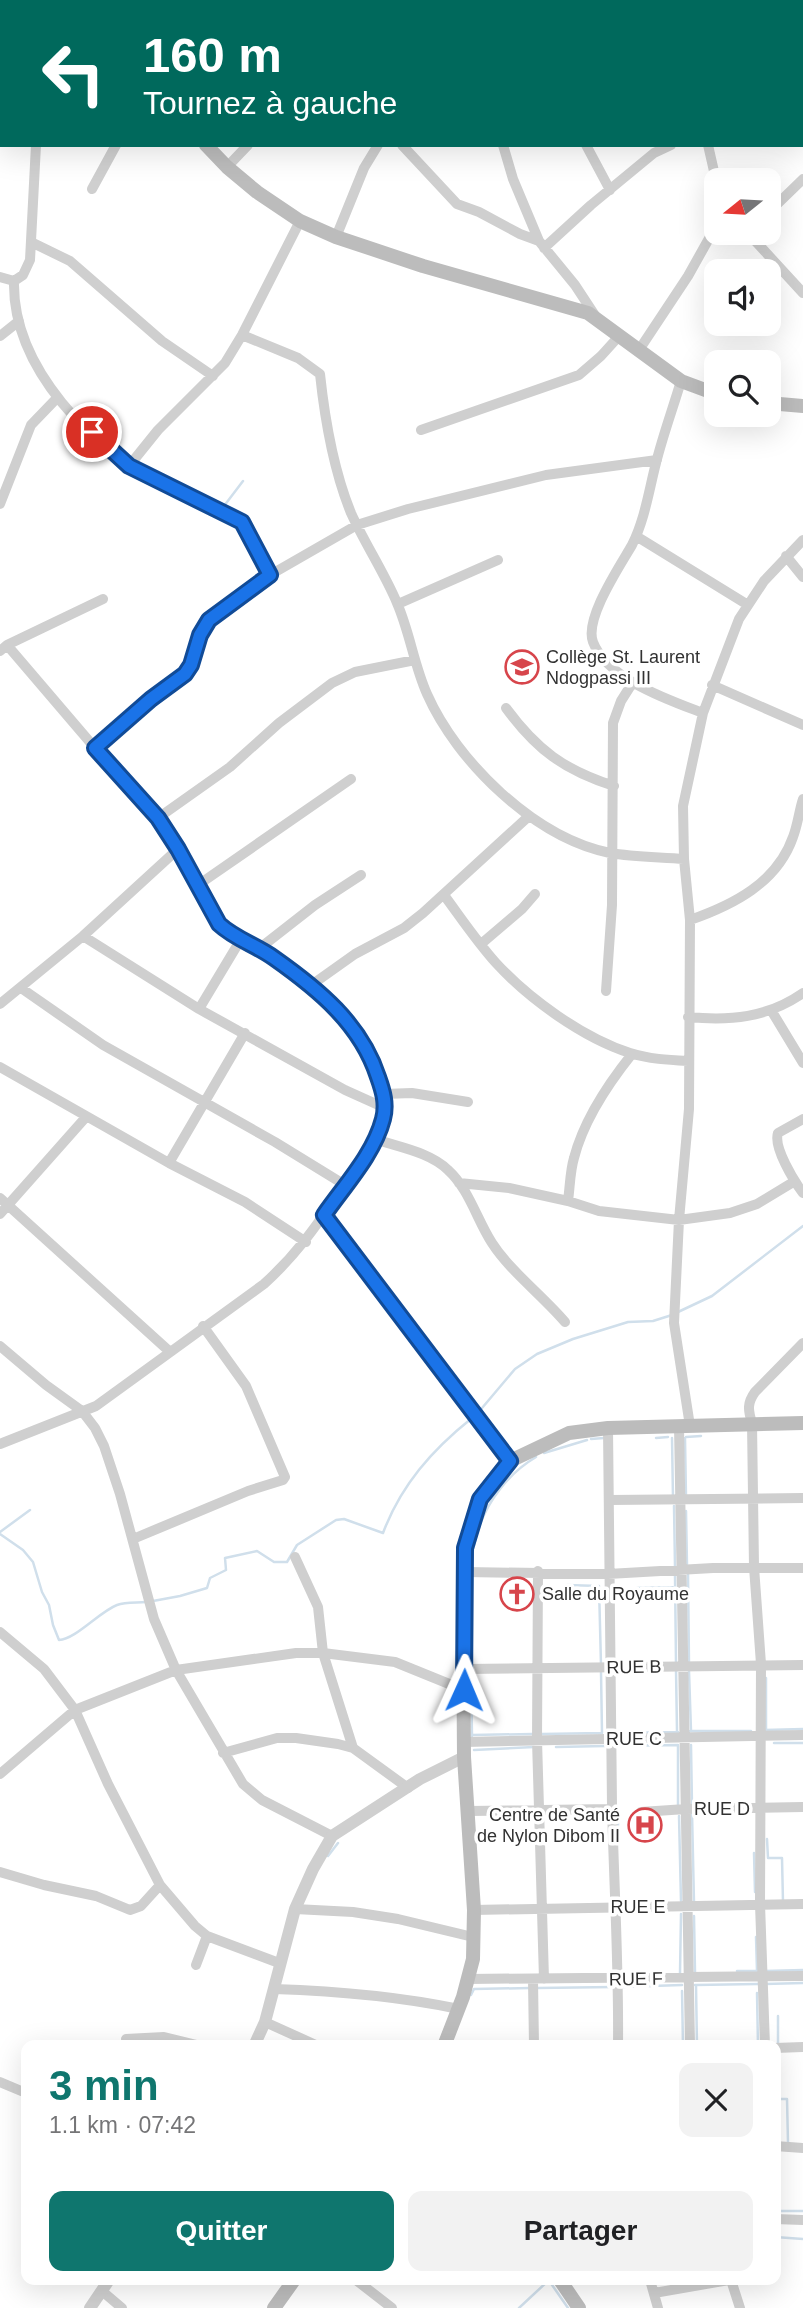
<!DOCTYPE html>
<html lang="fr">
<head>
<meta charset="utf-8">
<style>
  :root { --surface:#fff; --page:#f2f2f2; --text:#202124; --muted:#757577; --accent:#0f766e }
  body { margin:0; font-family:Arial,sans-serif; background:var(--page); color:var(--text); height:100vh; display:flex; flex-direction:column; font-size:26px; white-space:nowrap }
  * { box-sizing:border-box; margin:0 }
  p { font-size:23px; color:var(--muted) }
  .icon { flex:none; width:38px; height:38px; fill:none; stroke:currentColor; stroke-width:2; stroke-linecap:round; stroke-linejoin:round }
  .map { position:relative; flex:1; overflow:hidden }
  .details { position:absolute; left:21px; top:2040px; width:760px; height:245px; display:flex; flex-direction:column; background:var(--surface); border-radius:14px; box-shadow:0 7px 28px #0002 }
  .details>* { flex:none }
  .banner { position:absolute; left:0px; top:0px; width:803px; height:147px; box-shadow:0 7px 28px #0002; background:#00695c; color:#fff; overflow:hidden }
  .needle { width:46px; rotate:252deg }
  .buttons { position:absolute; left:704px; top:168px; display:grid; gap:14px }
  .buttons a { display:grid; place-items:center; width:77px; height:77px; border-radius:14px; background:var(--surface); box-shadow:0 7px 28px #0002; font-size:35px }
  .pin { position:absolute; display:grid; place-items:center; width:60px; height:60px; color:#fff; margin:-30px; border:4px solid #fff; border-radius:50%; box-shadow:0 2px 7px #0007 }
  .me { position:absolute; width:77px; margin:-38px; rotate:1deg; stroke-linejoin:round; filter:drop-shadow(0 0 5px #0008) }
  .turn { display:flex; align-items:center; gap:24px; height:147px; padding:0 28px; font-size:32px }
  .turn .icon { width:91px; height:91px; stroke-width:2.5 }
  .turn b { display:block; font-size:49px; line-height:60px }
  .round { display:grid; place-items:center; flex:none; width:74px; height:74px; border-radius:14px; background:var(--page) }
  .head { display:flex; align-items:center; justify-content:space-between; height:119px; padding:0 28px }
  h1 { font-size:42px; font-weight:700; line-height:52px; color:var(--accent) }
  .cta { display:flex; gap:14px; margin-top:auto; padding:14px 28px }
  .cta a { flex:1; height:80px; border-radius:14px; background:var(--accent); color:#fff; font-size:28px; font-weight:700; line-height:80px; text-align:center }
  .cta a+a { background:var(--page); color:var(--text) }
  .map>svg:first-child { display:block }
</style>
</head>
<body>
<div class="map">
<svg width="803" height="2308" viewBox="0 0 803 2308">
  <rect width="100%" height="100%" fill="#fff"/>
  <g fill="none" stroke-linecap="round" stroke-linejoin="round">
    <path stroke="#d0dfeb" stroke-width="2.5" d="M 224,506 L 243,481
      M 678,1312 L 712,1296 L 803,1226
      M 477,1414 L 515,1369 L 537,1354 L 573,1339 L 628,1322 L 653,1321 L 672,1315
      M 686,1437 L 701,1436
      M 656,1438 L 668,1437
      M 672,1438 L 673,1498
      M 685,1438 L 686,1497
      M 591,1439 L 604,1438
      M 544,1453 L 587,1440
      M 674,1506 L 675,1566
      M 686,1511 L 687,1565
      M 478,1530 C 488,1500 509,1473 536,1457
      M 0,1532 L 30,1510
      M 0,1534 L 23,1550 L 33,1562 L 42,1592 L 49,1605 L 53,1625 L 59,1640 C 76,1639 99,1612 117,1605 C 126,1602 137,1603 146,1602
      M 472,1554 L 476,1537
      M 688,1573 L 689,1664
      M 675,1575 L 676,1663
      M 567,1585 L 599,1586 L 601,1665
      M 637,1588 L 675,1587
      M 153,1601 L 180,1596 L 207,1588 L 210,1578 L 226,1570 L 225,1558 L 257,1551 L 274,1562 L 287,1562 L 297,1545 L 336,1520 L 344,1519 L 383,1533 C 401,1485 432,1450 472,1418
      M 470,1614 L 471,1666
      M 676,1670 L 677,1731
      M 689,1671 L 691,1731
      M 601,1672 L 602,1733
      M 471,1673 L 472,1736
      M 766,1678 L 766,1730
      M 765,1730 L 803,1729
      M 690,1731 L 751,1731
      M 615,1733 L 678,1732
      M 542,1734 L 602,1733
      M 472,1735 L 532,1734
      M 774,1743 L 803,1743
      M 691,1745 L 692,1806
      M 615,1746 L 678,1745
      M 678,1746 L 678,1807
      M 556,1747 L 605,1746
      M 474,1750 L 534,1747
      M 692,1812 L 694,1903
      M 618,1815 L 618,1844
      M 679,1816 L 681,1901
      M 767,1839 L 768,1858 L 782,1858 L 783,1902
      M 754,1853 L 755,1892
      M 328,1856 L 338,1843
      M 694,1916 L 695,1972
      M 756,1937 L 757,1971
      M 737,1971 L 758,1971
      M 765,1971 L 803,1970
      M 680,1973 L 681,1914
      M 765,1984 L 803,1983
      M 695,1985 L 758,1984
      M 696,1985 L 697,2046
      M 621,1987 L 682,1985
      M 537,1988 L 614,1987
      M 682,1991 L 683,2046
      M 757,1993 L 758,2046
      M 471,1995 L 474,1989 L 530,1988
      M 778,2016 L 778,2044
      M 775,2099 L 787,2099 L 788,2143
      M 775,2211 L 803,2211
      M 775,2237 L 803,2239
      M 550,2282 L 568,2308
      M 519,2308 L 549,2280"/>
    <path stroke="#cfcfcf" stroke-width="10" d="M 46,0 L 46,2
      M 135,0 L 135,2
      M 434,0 L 436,2
      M 688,0 L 688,2
      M 227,2 L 228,0
      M 376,2 L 377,0
      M 554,2 L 557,0
      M 402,145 L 457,204 L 479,212 L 520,234 L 539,241 L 575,285 L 596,317
      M 503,145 L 513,179 L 539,241
      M 586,145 L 610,190
      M 708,145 L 716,180
      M 227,167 L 248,145
      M 92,189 L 116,145
      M 768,213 L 803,179
      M 748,233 L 803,293
      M 336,237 L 364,168 L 378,145
      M 31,242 L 70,261 L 162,341 L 213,376
      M 544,248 L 591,205 L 654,153 L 671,145
      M 0,277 L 14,281
      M 14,281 C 12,368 93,450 166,486 C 185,496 229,508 243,523 C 255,536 262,559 270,575
      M 14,281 L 23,275 L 30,260 L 36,145
      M 242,335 L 298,358 L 320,374 C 325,421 333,469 351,513 C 365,544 384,572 397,603 C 410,633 414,665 427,694 C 457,762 535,838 610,853 C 634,857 660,857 684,859
      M 0,336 L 19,321
      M 639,350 L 688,276 L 716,226
      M 681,381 C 673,408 663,435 656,463 C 649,490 645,519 632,545 C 620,566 584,619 593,642 C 607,679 669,700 703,713
      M 421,430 L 579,375 L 601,356 L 620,335
      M 129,466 L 158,430 L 225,363 L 242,335 L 300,221
      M 0,504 L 31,425 L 57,398
      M 636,536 L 748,605
      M 786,556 L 803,577
      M 398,604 L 498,560
      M 7,645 L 103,599
      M 0,651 L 7,645 L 95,748 L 158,818 L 178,849 L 219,924 C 231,936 246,940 260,948 C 278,958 296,973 311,987 C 344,1015 366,1038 379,1080 C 384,1094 387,1107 382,1121 C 374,1148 354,1171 338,1194 C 315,1228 295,1256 264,1284 L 96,1406 L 0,1444
      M 712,685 L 803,725
      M 506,708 C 537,750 564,770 614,786
      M 95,748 L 151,699 L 185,674 L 191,665 L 200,635 L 209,620 L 220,611 L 270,575 L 357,525 L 408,509 L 546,475 L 657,460
      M 158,818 L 230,767 L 279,723 L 332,683 L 355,672 L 415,660
      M 198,885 L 351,779
      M 444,895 C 461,918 477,942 496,963 C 529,999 583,1038 630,1053 C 649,1059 668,1060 688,1061
      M 690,920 C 733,905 777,883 793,837 C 798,824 799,811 803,799
      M 83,936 L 199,1009 L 345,1090 L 385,1108
      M 481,944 L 522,909 L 535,894
      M 260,948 L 315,905 L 361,875
      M 310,986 L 355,954 L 404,928 L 423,913 L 529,816
      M 21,988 L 103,1045 L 275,1142 L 345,1185
      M 606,991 L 612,905 L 613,723 L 621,701 L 633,682
      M 0,1004 L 83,936 L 178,849
      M 199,1009 L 241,939
      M 771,1010 L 803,1063
      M 688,1017 C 730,1021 767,1018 803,993
      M 0,1067 L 169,1163 L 245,1202 L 306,1242
      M 384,1094 L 412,1093 L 468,1102
      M 803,1119 L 778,1133 C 773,1147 794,1181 803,1193
      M 375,1139 C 398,1147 430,1152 448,1170 C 469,1189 477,1220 492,1243 C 510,1271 543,1296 565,1322
      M 169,1163 L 245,1033
      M 459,1183 L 509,1188 L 568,1201 L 599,1211 L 679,1220 L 730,1213 L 757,1204 L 795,1181
      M 0,1198 L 169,1351
      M 568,1201 C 570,1187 570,1171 574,1158 C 584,1119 608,1084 632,1054
      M 0,1214 L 86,1117
      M 324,1215 L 510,1461
      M 0,1346 L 46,1385 L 82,1411 L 95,1428 L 104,1446 L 120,1494 L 154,1619 L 176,1670 L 296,1653 L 323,1653 L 395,1662 L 464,1690
      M 679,1426 L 690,2046
      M 690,1426 L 674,1323 L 679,1220 L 689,1109 L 690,920 L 684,859 L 683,806 L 703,713 L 739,619 L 764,581 L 803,540
      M 608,1428 C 610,1554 610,1680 612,1806 C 614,1886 619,1966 618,2046
      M 610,1500 L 803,1498
      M 133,1539 L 248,1491 L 283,1480 L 285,1477 L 246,1386 L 203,1326
      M 295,1557 L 318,1607 L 323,1653 L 353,1748
      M 538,1571 L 537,1740 L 544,1979
      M 465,1572 L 608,1574 L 713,1568 L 803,1568
      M 0,1632 L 44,1669 L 75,1710 L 108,1784 L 160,1885 L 195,1926 L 207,1936 L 279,1963
      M 465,1669 L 803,1665
      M 464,1742 L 803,1735
      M 223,1753 L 277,1738 L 296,1738 L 338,1744 L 353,1748 L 408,1788
      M 0,1774 L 75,1710 L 176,1670 L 243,1784 L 262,1800 L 332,1836
      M 468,1811 L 612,1809
      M 641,1812 L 686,1809 L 803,1807
      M 0,1872 L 44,1885 L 96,1896 L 130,1910 L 141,1906 L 160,1885
      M 295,1909 L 353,1912 L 398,1919 L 473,1937
      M 474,1910 L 803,1904
      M 196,1965 L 207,1936
      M 468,1979 L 803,1976
      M 533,1980 L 534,2046
      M 274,1989 C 336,1991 397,1996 459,2009
      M 265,2022 L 318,2046
      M 126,2039 L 164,2037 L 201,2046
      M 765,2046 L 760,1904 L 761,1664 L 754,1567 L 752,1423 C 748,1410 747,1403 755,1392 L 803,1343
      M 775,2048 L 803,2047
      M 0,2082 L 26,2093
      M 775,2146 L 803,2148
      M 775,2219 L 803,2220
      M 356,2280 L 392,2308
      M 650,2280 L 658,2308
      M 731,2280 L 740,2308
      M 102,2291 L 122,2308
      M 654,2293 L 729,2280"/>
    <path stroke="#cfcfcf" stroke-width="12" d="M 254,2046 L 265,2022 L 295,1909 L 313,1869 L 332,1836 L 420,1779 L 464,1757
      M 90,2308 L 109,2280"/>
    <path stroke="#bcbcbc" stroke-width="14" d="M 0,49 L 2,49
      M 206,145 L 227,167 L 257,192 L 300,221 L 336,237 L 423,266 L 588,313 L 681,381 L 716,394
      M 768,403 L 803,406
      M 444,2046 L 463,1997 L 473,1959 L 474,1910 L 464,1757 L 463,1617 L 465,1548 L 480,1499 L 510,1461 L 569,1433 L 608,1428 L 803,1423
      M 560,2280 L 579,2308
      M 274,2308 L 294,2280"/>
  </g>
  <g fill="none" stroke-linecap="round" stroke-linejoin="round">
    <defs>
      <path id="route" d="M 92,432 L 129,466 L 242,522 L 270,575 L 209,620 L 200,635 L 191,665 L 185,674 L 151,699 L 95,748 L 158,818 L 178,849 L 219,924 C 235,939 256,945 274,958 C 318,989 361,1024 378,1077 C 383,1091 387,1104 383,1119 C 374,1154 344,1186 324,1215 L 510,1461 L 480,1499 L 465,1548 L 464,1690"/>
    </defs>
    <use href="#route" stroke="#114b97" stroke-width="18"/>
    <use href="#route" stroke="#1a73e8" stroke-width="12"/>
  </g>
  <defs>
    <symbol id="school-ring" viewBox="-11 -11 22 22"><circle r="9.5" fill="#fff" stroke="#d7454b" stroke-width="1.5"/><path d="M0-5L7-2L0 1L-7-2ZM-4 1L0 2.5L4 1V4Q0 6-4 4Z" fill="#d7454b"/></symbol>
    <symbol id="church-ring" viewBox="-11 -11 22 22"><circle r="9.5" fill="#fff" stroke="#d7454b" stroke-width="1.5"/><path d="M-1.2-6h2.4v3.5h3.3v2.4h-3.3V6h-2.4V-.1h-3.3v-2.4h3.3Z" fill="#d7454b"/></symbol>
    <symbol id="hospital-ring" viewBox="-11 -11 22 22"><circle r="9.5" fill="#fff" stroke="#d7454b" stroke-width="1.5"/><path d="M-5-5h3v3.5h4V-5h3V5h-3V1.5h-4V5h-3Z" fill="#d7454b"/></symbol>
  </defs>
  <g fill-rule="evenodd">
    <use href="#school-ring" x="503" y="648" width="38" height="38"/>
    <use href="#church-ring" x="498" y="1575" width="38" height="38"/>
    <use href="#hospital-ring" x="626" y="1806" width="38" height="38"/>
  </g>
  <g text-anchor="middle" stroke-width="7" stroke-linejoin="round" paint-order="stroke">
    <g font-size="18" fill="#323232" stroke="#fff" text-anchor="start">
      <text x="546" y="663">Collège St. Laurent<tspan x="546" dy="21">Ndogpassi III</tspan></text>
      <text x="542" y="1600">Salle du Royaume</text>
      <text x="620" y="1821" text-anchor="end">Centre de Santé<tspan x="620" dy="21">de Nylon Dibom II</tspan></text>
    </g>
    <g font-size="18" fill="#323232" stroke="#fff">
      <text transform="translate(634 1667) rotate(-1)" y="6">RUE B</text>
      <text x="634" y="1745">RUE C</text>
      <text x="722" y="1815">RUE D</text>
      <text x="638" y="1913">RUE E</text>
      <text transform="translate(636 1979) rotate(-1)" y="6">RUE F</text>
    </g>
  </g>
</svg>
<div class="buttons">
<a><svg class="needle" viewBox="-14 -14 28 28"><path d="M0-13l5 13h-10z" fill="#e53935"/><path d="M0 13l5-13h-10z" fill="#757577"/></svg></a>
<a><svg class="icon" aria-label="sound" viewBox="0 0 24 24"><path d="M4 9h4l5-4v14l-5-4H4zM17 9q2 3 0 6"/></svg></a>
<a><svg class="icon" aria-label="search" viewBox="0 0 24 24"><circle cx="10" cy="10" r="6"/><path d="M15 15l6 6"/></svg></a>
</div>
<div class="pin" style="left:92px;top:432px;background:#d93025"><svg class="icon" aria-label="arrive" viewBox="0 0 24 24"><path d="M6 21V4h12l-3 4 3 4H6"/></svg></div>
<svg class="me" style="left:464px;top:1690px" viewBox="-20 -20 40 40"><path d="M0-17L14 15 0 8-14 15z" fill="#1a73e8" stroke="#fff" stroke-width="4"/></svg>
<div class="banner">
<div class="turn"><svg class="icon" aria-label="left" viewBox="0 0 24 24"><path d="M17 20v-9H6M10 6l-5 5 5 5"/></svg><div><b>160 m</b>Tournez à gauche</div></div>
</div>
<section class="details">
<div class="head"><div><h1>3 min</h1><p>1.1 km · 07:42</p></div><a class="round"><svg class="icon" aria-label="close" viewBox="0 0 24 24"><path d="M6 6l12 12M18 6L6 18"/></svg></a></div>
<div class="cta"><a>Quitter</a><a>Partager</a></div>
</section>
</div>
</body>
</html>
